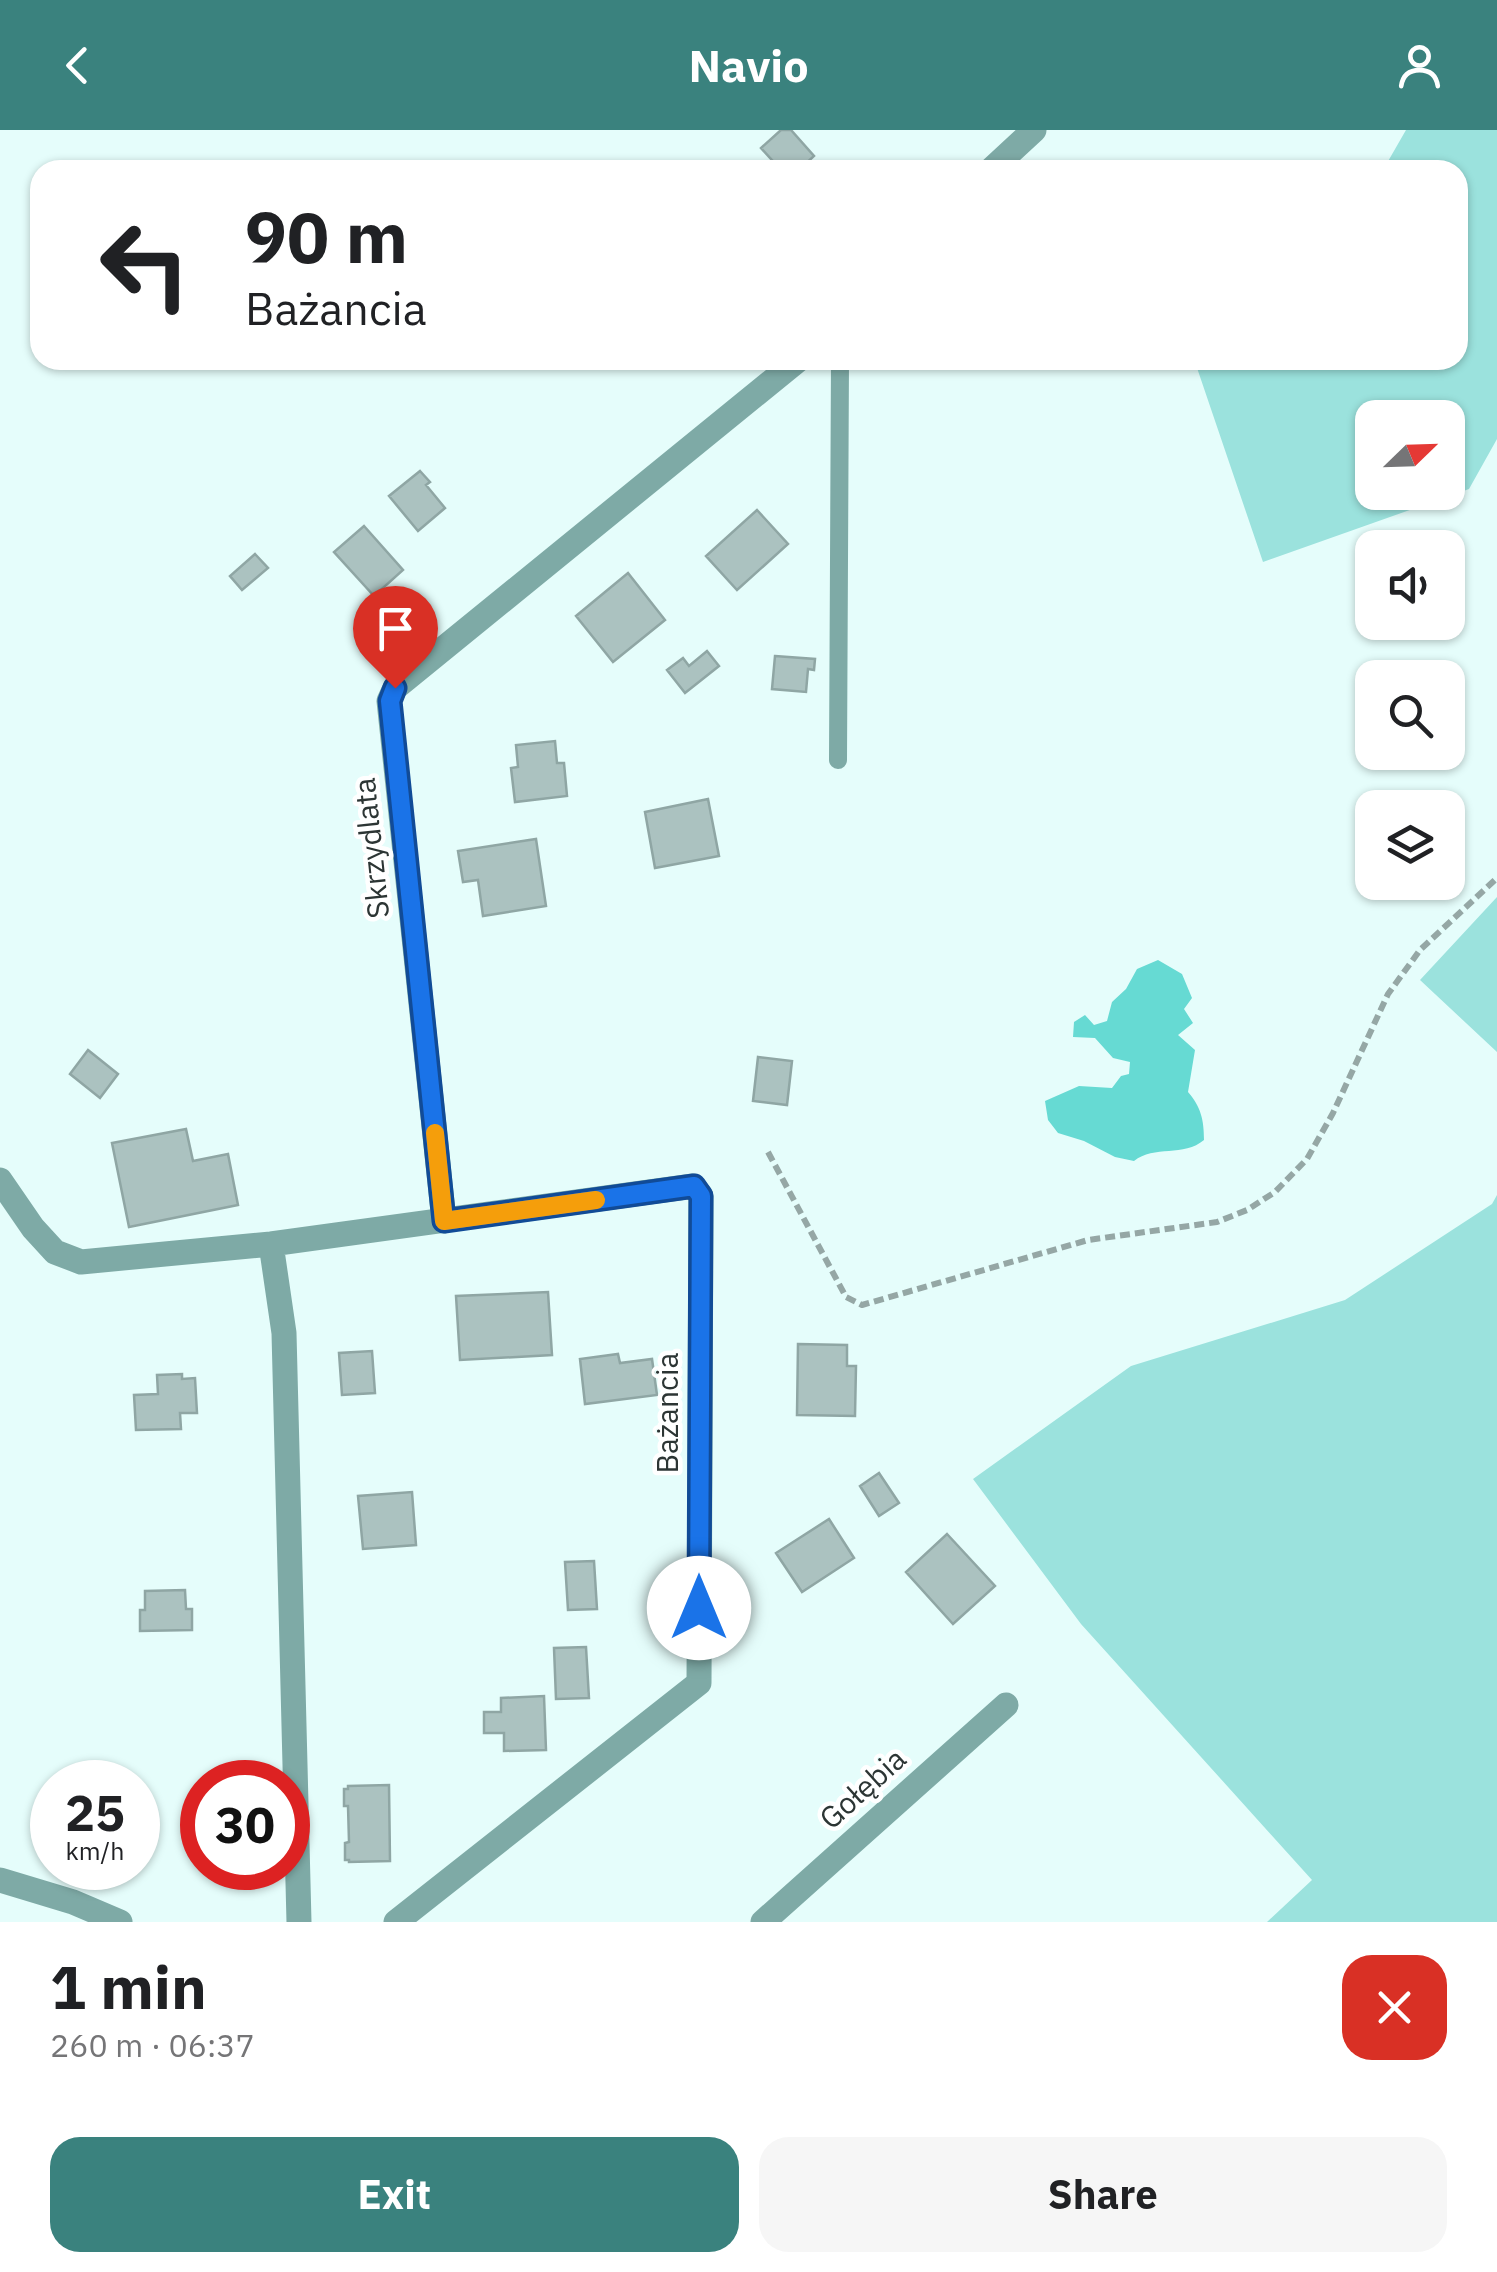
<!DOCTYPE html>
<html lang="en">
<head>
<meta charset="utf-8">
<style>
  :root { --surface:#fff; --page:#f6f6f6; --text:#202124; --muted:#757577; --accent:#3a827e }
  body { margin:0; font-family:"IBM Plex Sans",sans-serif; background:var(--page); color:var(--text); height:100vh; display:flex; flex-direction:column; font-size:38px; white-space:nowrap }
  * { box-sizing:border-box; margin:0 }
  p { font-size:32px; color:var(--muted) }
  .icon { flex:none; width:55px; height:55px; fill:none; stroke:currentColor; stroke-width:2; stroke-linecap:round; stroke-linejoin:round }
  .map { position:relative; height:1792px; overflow:hidden }
  .sheet { display:flex; flex-direction:column; background:var(--surface); flex:1 }
  .sheet>* { flex:none }
  .banner { position:absolute; left:30px; top:30px; width:1438px; height:210px; border-radius:30px; box-shadow:0 2px 8px #0004; background:#fff; color:var(--text); overflow:hidden }
  .needle { width:65px; rotate:67deg }
  .controls { position:absolute; left:1355px; top:270px; display:grid; gap:20px }
  .controls a { display:grid; place-items:center; width:110px; height:110px; border-radius:20px; background:var(--surface); box-shadow:0 2px 8px #0004; font-size:50px }
  .speed { position:absolute; left:30px; top:1630px; display:flex; gap:20px; font-size:50px; font-weight:700; text-align:center }
  .speed>* { display:grid; place-content:center; width:130px; height:130px; border-radius:50%; background:var(--surface); box-shadow:0 2px 8px #0004; line-height:1 }
  .speed small { font-size:25px; font-weight:400 }
  .speed .limit { border:15px solid #d22; background:#fff; color:#111 }
  .pin { position:absolute; display:grid; place-items:center; width:85px; height:85px; color:#fff; margin:-102px -42px; border-radius:50% 50% 50% 0; rotate:-45deg; box-shadow:0 0 10px #0007 }
  .pin .icon { rotate:45deg }
  .me { position:absolute; width:110px; margin:-55px; rotate:0deg; stroke-linejoin:round; filter:drop-shadow(0 0 8px #0008) }
  .turn { display:flex; align-items:center; gap:35px; height:210px; padding:0 50px; font-size:45px }
  .turn .icon { width:130px; height:130px; stroke-width:2.5 }
  .turn b { display:block; font-size:70px; line-height:85px }
  .round { display:grid; place-items:center; flex:none; width:105px; height:105px; border-radius:30px; background:var(--page) }
  .overview { display:flex; align-items:center; justify-content:space-between; height:170px; padding:0 50px }
  h1 { font-size:60px; font-weight:700; line-height:75px }
  .button { display:flex; gap:20px; margin-top:auto; padding:20px 50px }
  .button a { flex:1; height:115px; border-radius:30px; background:var(--accent); color:#fff; font-size:40px; font-weight:700; line-height:115px; text-align:center }
  .button a+a { background:var(--page); color:var(--text) }
  header { display:flex; justify-content:space-between; align-items:center; height:130px; padding:0 50px; background:var(--accent); color:#fff; font-size:45px; font-weight:700 }
  .map>svg:first-child { display:block }
</style>
</head>
<body>
<header><svg class="icon" aria-label="back" viewBox="0 0 24 24"><path d="M15 5l-7 7 7 7"/></svg>Navio<svg class="icon" aria-label="person" viewBox="0 0 24 24"><circle cx="12" cy="8" r="4"/><path d="M4 21q1-7 8-7t8 7"/></svg></header>
<div class="map">
<svg width="1497" height="1792" viewBox="0 0 1497 1792">
  <rect width="100%" height="100%" fill="#e5fdfb"/>
  <path fill="#9be2dd" fill-rule="evenodd" d="M 1406,0 L 1497,0 L 1497,309 L 1469,359 L 1263,432 L 1195,232 L 1198,230 L 1458,230 L 1458,40 L 1383,40 ZM 1372,288 L 1448,288 L 1448,362 L 1372,362 Z
    M 1497,767 L 1497,922 L 1420,850 Z
    M 1497,1065 L 1497,1792 L 1267,1792 L 1312,1750 L 1081,1494 L 973,1349 L 1131,1236 L 1345,1170 L 1492,1074 Z"/>
  <path fill="#66dad3" d="M 1158,830 L 1182,844 L 1192,868 L 1184,879 L 1193,893 L 1178,905 L 1195,920 L 1188,962 C 1201,977 1204,990 1204,1010 C 1184,1027 1154,1015 1134,1031 L 1115,1027 L 1084,1011 L 1058,1003 L 1048,990 L 1045,971 L 1079,956 L 1112,958 L 1121,946 L 1129,944 L 1130,932 L 1113,928 L 1095,908 L 1073,907 L 1074,892 L 1085,885 L 1094,895 L 1107,891 L 1112,872 L 1126,859 L 1137,839 Z"/>
  <path fill="#abc2c0" stroke="#8fa6a4" stroke-width="2.5" d="M 781,0 L 791,0 L 814,26 L 799,40 L 781,40 L 761,18 Z
    M 420,341 L 430,352 L 426,355 L 445,378 L 418,401 L 389,366 Z
    M 757,380 L 788,414 L 737,460 L 706,426 Z
    M 364,396 L 403,440 L 374,466 L 334,422 Z
    M 255,424 L 268,438 L 242,460 L 230,446 Z
    M 628,443 L 665,490 L 613,532 L 576,486 Z
    M 707,521 L 719,536 L 685,563 L 667,540 L 683,528 L 689,536 Z
    M 775,526 L 815,529 L 814,540 L 808,539 L 806,562 L 772,559 Z
    M 555,611 L 557,633 L 564,633 L 567,666 L 515,672 L 511,638 L 518,637 L 516,615 Z
    M 708,669 L 719,726 L 655,738 L 645,682 Z
    M 536,709 L 546,776 L 483,786 L 478,750 L 463,752 L 458,721 Z
    M 88,920 L 118,944 L 100,968 L 70,944 Z
    M 758,927 L 792,931 L 787,975 L 753,971 Z
    M 186,999 L 193,1031 L 228,1024 L 238,1075 L 129,1097 L 112,1013 Z
    M 548,1162 L 552,1225 L 460,1230 L 456,1166 Z
    M 798,1214 L 847,1215 L 847,1236 L 856,1236 L 855,1286 L 797,1285 Z
    M 372,1221 L 375,1263 L 342,1265 L 339,1223 Z
    M 618,1224 L 620,1233 L 652,1229 L 657,1265 L 585,1274 L 580,1229 Z
    M 182,1244 L 182,1249 L 195,1248 L 197,1283 L 180,1283 L 181,1299 L 136,1300 L 134,1265 L 158,1264 L 157,1245 Z
    M 879,1343 L 899,1373 L 879,1386 L 860,1356 Z
    M 412,1362 L 416,1415 L 363,1419 L 358,1366 Z
    M 829,1389 L 854,1428 L 802,1462 L 776,1423 Z
    M 947,1404 L 995,1456 L 953,1494 L 906,1442 Z
    M 594,1431 L 597,1479 L 568,1480 L 565,1432 Z
    M 185,1460 L 186,1479 L 192,1479 L 192,1500 L 140,1501 L 140,1480 L 145,1480 L 145,1461 Z
    M 586,1517 L 589,1568 L 556,1569 L 554,1518 Z
    M 544,1566 L 546,1620 L 504,1621 L 504,1603 L 484,1603 L 484,1582 L 501,1582 L 501,1568 Z
    M 389,1655 L 390,1731 L 349,1732 L 349,1730 L 345,1730 L 345,1713 L 349,1712 L 348,1676 L 344,1676 L 344,1659 L 348,1659 L 348,1656 Z"/>
  <g fill="none" stroke-linecap="round" stroke-linejoin="round">
    <path stroke="#95a7a5" stroke-width="6" stroke-dasharray="10 5" stroke-linecap="butt" d="M 768,1022 L 846,1167 L 862,1175 L 1088,1110 L 1217,1092 L 1247,1080 L 1275,1062 L 1307,1029 L 1333,983 L 1388,864 L 1420,820 L 1497,748"/>
    <path stroke="#7eaaa6" stroke-width="18" d="M 838,630 L 840,230"/>
    <path stroke="#7eaaa6" stroke-width="25" d="M 991,40 L 1034,0
      M 0,1050 L 33,1098 L 55,1122 L 81,1132 L 271,1114 L 693,1056 L 701,1066 L 699,1553 L 396,1792
      M 444,1091 L 389,571 L 395,558 L 798,230
      M 271,1114 L 284,1203 L 299,1792
      M 0,1750 L 73,1772 L 120,1792
      M 763,1792 L 1006,1575"/>
  </g>
  <g fill="none" stroke-linecap="round" stroke-linejoin="round">
    <defs>
      <path id="route" d="M 395,558 L 390,571 L 444,1091 L 694,1056 L 701,1066 L 699,1478"/>
    </defs>
    <use href="#route" stroke="#114b97" stroke-width="25"/>
    <use href="#route" stroke="#1a73e8" stroke-width="18"/>
    <path stroke="#f59e0b" stroke-width="18" d="M 435,1003 L 444,1091 L 596,1070"/>
  </g>
  <g text-anchor="middle" stroke-width="9" stroke-linejoin="round" paint-order="stroke">
    <g font-size="30" fill="#2c3534" stroke="#fff">
      <text transform="translate(372 718) rotate(-96)" y="10">Skrzydlata</text>
      <text transform="translate(668 1283) rotate(-90)" y="10">Bażancia</text>
      <text transform="translate(863 1659) rotate(-42)" y="10">Gołębia</text>
    </g>
  </g>
</svg>
<div class="controls">
<a><svg class="needle" viewBox="-14 -14 28 28"><path d="M0-13l5 13h-10z" fill="#e53935"/><path d="M0 13l5-13h-10z" fill="#757577"/></svg></a>
<a><svg class="icon" aria-label="sound" viewBox="0 0 24 24"><path d="M4 9h4l5-4v14l-5-4H4zM17 9q2 3 0 6"/></svg></a>
<a><svg class="icon" aria-label="search" viewBox="0 0 24 24"><circle cx="10" cy="10" r="6"/><path d="M15 15l6 6"/></svg></a>
<a><svg class="icon" aria-label="layers" viewBox="0 0 24 24"><path d="M12 4l9 5-9 5-9-5zM3 14l9 5 9-5"/></svg></a>
</div>
<div class="speed"><div>25<small>km/h</small></div><div class="limit">30</div></div>
<div class="pin" style="left:395px;top:558px;background:#d93025"><svg class="icon" aria-label="arrive" viewBox="0 0 24 24"><path d="M6 21V4h12l-3 4 3 4H6"/></svg></div>
<svg class="me" style="left:699px;top:1478px" viewBox="-20 -20 40 40"><circle r="19" fill="#fff"/><path d="M0-13L10 11 0 6-10 11z" fill="#1a73e8"/></svg>
<div class="banner">
<div class="turn"><svg class="icon" aria-label="left" viewBox="0 0 24 24"><path d="M17 20v-9H6M10 6l-5 5 5 5"/></svg><div><b>90 m</b>Bażancia</div></div>
</div>
</div>
<section class="sheet">
<div class="overview"><div><h1>1 min</h1><p>260 m · 06:37</p></div><a class="round" style="background:#d93025;color:#fff"><svg class="icon" aria-label="close" viewBox="0 0 24 24"><path d="M6 6l12 12M18 6L6 18"/></svg></a></div>
<div class="button"><a>Exit</a><a>Share</a></div>
</section>
</body>
</html>
